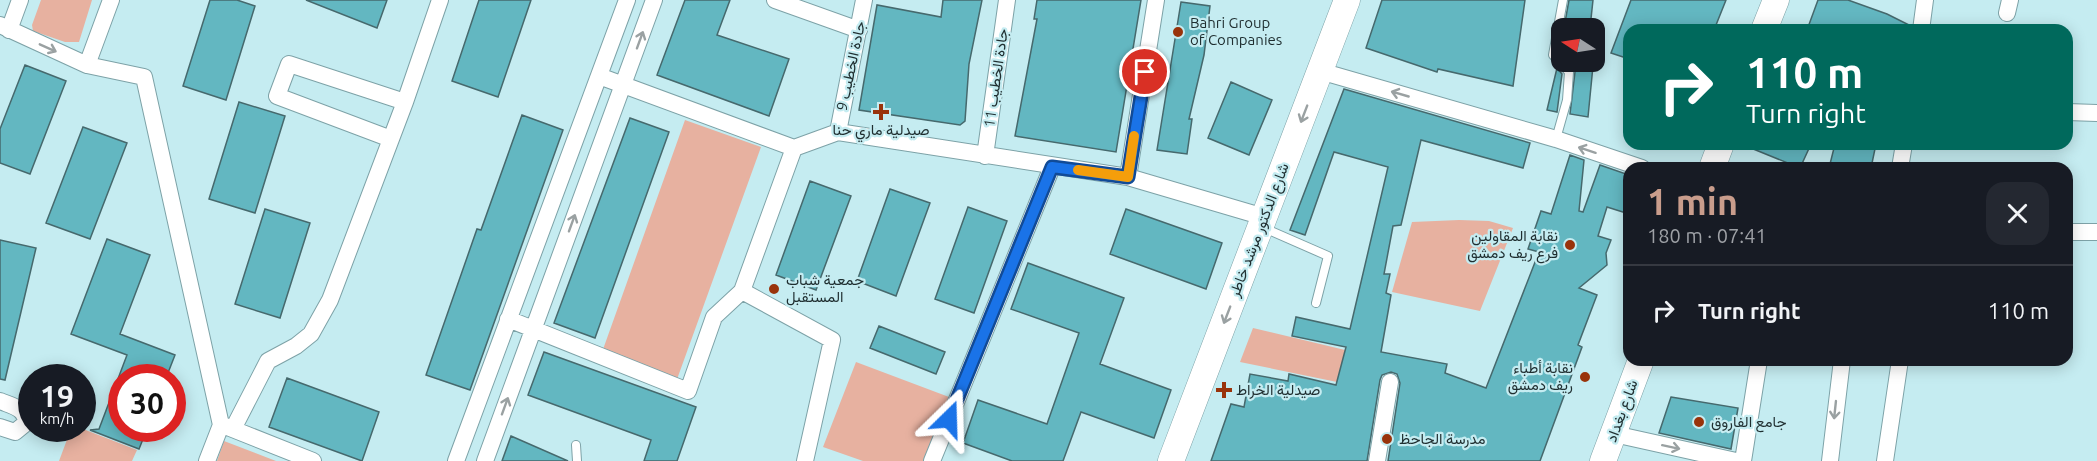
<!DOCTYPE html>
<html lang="en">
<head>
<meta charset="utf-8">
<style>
  :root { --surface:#171b24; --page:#242831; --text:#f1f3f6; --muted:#9ea1a6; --line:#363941; --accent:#c99d8c }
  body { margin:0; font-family:Ubuntu,Vazirmatn,sans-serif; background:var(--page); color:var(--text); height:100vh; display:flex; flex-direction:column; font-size:22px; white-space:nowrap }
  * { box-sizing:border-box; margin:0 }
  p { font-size:20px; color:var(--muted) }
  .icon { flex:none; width:33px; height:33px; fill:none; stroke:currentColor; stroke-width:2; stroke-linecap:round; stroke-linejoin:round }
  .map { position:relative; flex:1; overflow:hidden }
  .panel { position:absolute; left:1623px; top:162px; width:450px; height:204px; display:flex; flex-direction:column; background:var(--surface); border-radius:18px; box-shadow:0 3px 15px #0003 }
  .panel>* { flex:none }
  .guide { position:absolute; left:1623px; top:24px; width:450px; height:126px; border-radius:18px; box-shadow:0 3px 15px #0003; background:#00695c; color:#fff; overflow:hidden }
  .needle { width:39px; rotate:282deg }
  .controls { position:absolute; left:1551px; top:18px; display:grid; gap:12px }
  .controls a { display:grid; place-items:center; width:54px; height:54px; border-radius:12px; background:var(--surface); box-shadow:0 3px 15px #0003; font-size:30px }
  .speed { position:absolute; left:18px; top:364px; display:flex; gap:12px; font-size:30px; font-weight:700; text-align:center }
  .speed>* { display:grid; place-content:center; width:78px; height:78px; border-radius:50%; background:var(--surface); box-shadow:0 3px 15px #0003; line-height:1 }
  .speed small { font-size:15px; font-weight:400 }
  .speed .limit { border:9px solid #d22; background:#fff; color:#111 }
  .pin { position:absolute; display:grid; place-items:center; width:51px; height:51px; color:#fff; margin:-26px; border:3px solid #fff; border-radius:50%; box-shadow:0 2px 6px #0007 }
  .me { position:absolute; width:66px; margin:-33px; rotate:22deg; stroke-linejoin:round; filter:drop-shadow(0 0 4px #0008) }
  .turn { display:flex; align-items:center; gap:21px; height:126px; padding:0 24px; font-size:27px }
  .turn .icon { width:78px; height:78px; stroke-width:2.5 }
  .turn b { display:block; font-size:42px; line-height:51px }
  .round { display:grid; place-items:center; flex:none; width:63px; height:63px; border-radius:18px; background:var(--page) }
  .head { display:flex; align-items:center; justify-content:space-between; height:102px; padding:0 24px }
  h1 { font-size:36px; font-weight:600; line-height:45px; color:var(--accent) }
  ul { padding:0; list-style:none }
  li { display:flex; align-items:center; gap:18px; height:90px; padding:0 24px; border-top:2px solid var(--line) }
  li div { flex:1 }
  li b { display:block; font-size:22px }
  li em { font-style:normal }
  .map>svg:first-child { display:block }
</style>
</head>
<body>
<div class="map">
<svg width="2097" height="461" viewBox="0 0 2097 461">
  <rect width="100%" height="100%" fill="#c5ecf1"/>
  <path fill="#e7b1a0" d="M 41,0 L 92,0 L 79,42 L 65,42 L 33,31 L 32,25 Z
    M 685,120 L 761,147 L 676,382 L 601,355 Z
    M 1459,220 L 1489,221 L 1513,228 L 1480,311 L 1392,292 L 1412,222 Z
    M 1253,328 L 1345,350 L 1337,382 L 1240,362 Z
    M 856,362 L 949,397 L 924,461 L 863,461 L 823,447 Z
    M 71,429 L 83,429 L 137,450 L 132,461 L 59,461 Z
    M 224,441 L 276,461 L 217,461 Z"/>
  <path fill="#63b7c1" stroke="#46696d" stroke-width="1.5" d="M 210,0 L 237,0 L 255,6 L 226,100 L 183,86 Z
    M 306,0 L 387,0 L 377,28 Z
    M 479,0 L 531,0 L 498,97 L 452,81 Z
    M 685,0 L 730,0 L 717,35 L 789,59 L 769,116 L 657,75 Z
    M 943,0 L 982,0 L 969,64 L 965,121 L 960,125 L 859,110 L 877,5 L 941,17 Z
    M 1037,0 L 1141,0 L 1116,152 L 1015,136 L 1037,19 L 1034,19 Z
    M 1382,0 L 1525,0 L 1513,86 L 1438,69 L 1437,72 L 1366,48 Z
    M 1569,0 L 1593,0 L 1590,28 L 1564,28 Z
    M 1631,0 L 1726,0 L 1714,30 L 1629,30 L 1629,59 L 1611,53 Z
    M 1818,0 L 1848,0 L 1887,14 L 1911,26 L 1911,30 L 1807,30 Z
    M 1181,2 L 1210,6 L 1204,55 L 1189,119 L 1192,119 L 1187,154 L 1157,150 Z
    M 1568,62 L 1593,66 L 1588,117 L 1570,114 L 1575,72 Z
    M 25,65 L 66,81 L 30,174 L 0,163 L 0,129 Z
    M 1557,68 L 1562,74 L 1557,112 L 1547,110 Z
    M 1231,82 L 1272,100 L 1249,155 L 1208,138 Z
    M 1344,89 L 1530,143 L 1523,168 L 1421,140 L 1401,225 L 1393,226 L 1384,274 L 1390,274 L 1386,293 L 1391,295 L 1381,352 L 1447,364 L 1445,373 L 1486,388 L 1539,252 L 1528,249 L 1541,211 L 1551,214 L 1570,155 L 1584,160 L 1579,211 L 1583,212 L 1600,165 L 1629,175 L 1629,214 L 1607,207 L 1598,236 L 1611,240 L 1606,253 L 1607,265 L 1579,288 L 1597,295 L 1578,345 L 1582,347 L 1540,461 L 1388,461 L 1400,383 L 1397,374 L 1391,372 L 1382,375 L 1380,380 L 1367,461 L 1211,461 L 1231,404 L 1244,407 L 1250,374 L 1288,381 L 1289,374 L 1336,385 L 1346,347 L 1292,336 L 1296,317 L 1350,329 L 1388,167 L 1334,152 L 1305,235 L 1290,230 Z
    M 239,102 L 285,116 L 255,213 L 209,199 Z
    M 522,115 L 563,130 L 470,390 L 426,375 L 477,229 L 481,230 Z
    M 630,118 L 669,132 L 595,338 L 554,323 Z
    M 83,127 L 127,143 L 90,239 L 46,223 Z
    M 1741,144 L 1811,144 L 1800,168 Z
    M 1835,144 L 1876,144 L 1871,168 L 1829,168 Z
    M 810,181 L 851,196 L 816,290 L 776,275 Z
    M 890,189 L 930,203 L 896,296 L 857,281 Z
    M 968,207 L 1007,221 L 974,313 L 935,299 Z
    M 265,209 L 310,223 L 280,318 L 235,304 Z
    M 1126,209 L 1222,243 L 1206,289 L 1110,254 Z
    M 107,239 L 150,255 L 120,334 L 175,355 L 166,378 L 122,378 L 122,429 L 147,429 L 139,449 L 90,430 L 99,429 L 127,355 L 71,334 Z
    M 0,240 L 36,248 L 5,380 L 0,379 Z
    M 1028,263 L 1124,298 L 1100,364 L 1171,390 L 1154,438 L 1081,412 L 1063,461 L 1012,461 L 963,443 L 978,400 L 1047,424 L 1079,333 L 1011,309 Z
    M 879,326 L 945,352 L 936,374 L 870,348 Z
    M 544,352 L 696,407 L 677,461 L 644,461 L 651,440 L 528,395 Z
    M 287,378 L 379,412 L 362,461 L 269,427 Z
    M 1671,397 L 1738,408 L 1731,449 L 1659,433 Z
    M 511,436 L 568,461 L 502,461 Z"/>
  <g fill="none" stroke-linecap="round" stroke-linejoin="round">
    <defs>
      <path id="lane" d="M 1556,139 L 1567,100 L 1569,72 L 1553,55 L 1563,0
        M 1264,228 L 1328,256 L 1316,303
        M 576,445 L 577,461"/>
      <path id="street" d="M 775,0 L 859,30
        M 2007,13 L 2010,0
        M 0,25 L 87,65 L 144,77 L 221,425 L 207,461
        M 9,30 L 20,0
        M 1921,30 L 1925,0
        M 87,65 L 111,0
        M 1320,71 L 1556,139 L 1642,168
        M 599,76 L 794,148 L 838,132 L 1128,177 L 1264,217
        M 2067,112 L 2097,113
        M 838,132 L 864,0
        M 391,139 L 277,96 L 289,64 L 405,102
        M 985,156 L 1007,0
        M 1900,168 L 1904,144
        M 1128,177 L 1156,0
        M 2067,232 L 2097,232
        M 742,291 L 832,340 L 805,461
        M 508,319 L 688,391 L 714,317 L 742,291 L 794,148
        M 0,401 C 12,406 26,408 26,423 L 15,432 L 0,427
        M 225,426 L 313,461
        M 233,429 L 268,361 L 296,346 L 311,334 L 330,300 L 405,102 L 440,0
        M 1614,434 L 1736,461
        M 456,461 L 627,0
        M 485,461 L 654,0
        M 932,461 L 1052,167
        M 1377,461 L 1390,382
        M 1743,461 L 1759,360
        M 1830,461 L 1842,360
        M 1885,461 L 1900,360"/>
      <path id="primary" d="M 1764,30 L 1776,0
        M 1712,168 L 1721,144
        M 1171,461 L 1347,0
        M 1603,461 L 1641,360"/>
    </defs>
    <use href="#lane" stroke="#7da2a7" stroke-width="10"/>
    <use href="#street" stroke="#7da2a7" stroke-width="18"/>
    <use href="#primary" stroke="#7da2a7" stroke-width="27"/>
    <use href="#lane" stroke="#fff" stroke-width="8"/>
    <use href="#street" stroke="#fff" stroke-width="16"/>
    <use href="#primary" stroke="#fff" stroke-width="26"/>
  </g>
  <defs><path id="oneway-shaft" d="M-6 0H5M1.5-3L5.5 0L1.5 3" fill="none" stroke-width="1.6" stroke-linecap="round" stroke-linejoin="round" transform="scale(1.5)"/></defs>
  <g stroke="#9aa1a2">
    <use href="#oneway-shaft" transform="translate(640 40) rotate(-70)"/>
    <use href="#oneway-shaft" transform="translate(48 48) rotate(24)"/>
    <use href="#oneway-shaft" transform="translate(1400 94) rotate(-164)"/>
    <use href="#oneway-shaft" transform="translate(1304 114) rotate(111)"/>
    <use href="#oneway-shaft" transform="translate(1587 150) rotate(-162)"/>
    <use href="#oneway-shaft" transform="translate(572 223) rotate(-70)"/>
    <use href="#oneway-shaft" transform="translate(1227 315) rotate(111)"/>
    <use href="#oneway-shaft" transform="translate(505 406) rotate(-70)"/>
    <use href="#oneway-shaft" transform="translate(1835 410) rotate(96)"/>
    <use href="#oneway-shaft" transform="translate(1671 447) rotate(12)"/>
  </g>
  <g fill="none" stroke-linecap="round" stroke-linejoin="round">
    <defs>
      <path id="route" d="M 949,419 L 1052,167 L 1128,177 L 1145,72"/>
    </defs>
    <use href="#route" stroke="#114b97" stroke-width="15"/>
    <use href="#route" stroke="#1a73e8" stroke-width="10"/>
    <path stroke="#f59e0b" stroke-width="10" d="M 1078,170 L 1128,177 L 1134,136"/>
  </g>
  <g fill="#99330b" stroke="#c5ecf1" stroke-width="2">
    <circle cx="1178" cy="32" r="6"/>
    <path d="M878 103h6v6h6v6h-6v6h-6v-6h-6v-6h6z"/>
    <circle cx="1570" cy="245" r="6"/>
    <circle cx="774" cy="289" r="6"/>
    <circle cx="1585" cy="377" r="6"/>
    <path d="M1221 381h6v6h6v6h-6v6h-6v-6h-6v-6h6z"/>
    <circle cx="1699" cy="422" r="6"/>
    <circle cx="1387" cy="439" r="6"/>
  </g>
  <g text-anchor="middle" stroke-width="4.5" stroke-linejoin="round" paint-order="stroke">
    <g font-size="15" fill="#1f2e30" stroke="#c5ecf1" text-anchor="start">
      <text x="1190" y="28">Bahri Group<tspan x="1190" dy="17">of Companies</tspan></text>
      <text x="881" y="135" text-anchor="middle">صيدلية ماري حنا</text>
      <text x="1558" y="241" text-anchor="end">نقابة المقاولين<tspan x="1558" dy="17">فرع ريف دمشق</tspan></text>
      <text x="786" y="285">جمعية شباب<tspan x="786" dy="17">المستقبل</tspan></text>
      <text x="1573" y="373" text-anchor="end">نقابة أطباء<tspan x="1573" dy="17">ريف دمشق</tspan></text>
      <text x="1236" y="395">صيدلية الخراط</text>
      <text x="1711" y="427">جامع الفاروق</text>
      <text x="1399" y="444">مدرسة الجاحظ</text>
    </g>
    <g font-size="15" fill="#1f2e30" stroke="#c5ecf1">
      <text transform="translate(851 66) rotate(-78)" y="5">جادة الخطيب 9</text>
      <text transform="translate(996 78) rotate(-82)" y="5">جادة الخطيب 11</text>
      <text transform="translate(1259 230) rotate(-69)" y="5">شارع الدكتور مرشد خاطر</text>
      <text transform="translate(1622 411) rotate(-70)" y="5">شارع بغداد</text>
    </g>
  </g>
</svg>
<div class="controls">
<a><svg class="needle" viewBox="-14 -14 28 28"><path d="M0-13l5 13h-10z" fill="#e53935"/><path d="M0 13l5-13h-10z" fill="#9ea1a6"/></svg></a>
</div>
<div class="speed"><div>19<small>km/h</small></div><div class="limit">30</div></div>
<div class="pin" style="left:1145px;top:72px;background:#d93025"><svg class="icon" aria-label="arrive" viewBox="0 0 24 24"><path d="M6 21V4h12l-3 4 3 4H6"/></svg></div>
<svg class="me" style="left:949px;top:419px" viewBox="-20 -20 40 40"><path d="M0-17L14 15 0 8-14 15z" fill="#1a73e8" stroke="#fff" stroke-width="4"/></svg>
<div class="guide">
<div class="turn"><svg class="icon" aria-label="right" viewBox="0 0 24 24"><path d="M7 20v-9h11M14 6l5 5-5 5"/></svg><div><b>110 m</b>Turn right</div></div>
</div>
<section class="panel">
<div class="head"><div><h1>1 min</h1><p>180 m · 07:41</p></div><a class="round"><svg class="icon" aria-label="close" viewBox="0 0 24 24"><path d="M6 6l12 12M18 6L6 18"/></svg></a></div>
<ul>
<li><svg class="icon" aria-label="right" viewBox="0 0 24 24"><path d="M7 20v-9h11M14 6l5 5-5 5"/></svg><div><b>Turn right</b></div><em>110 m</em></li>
</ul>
</section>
</div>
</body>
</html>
